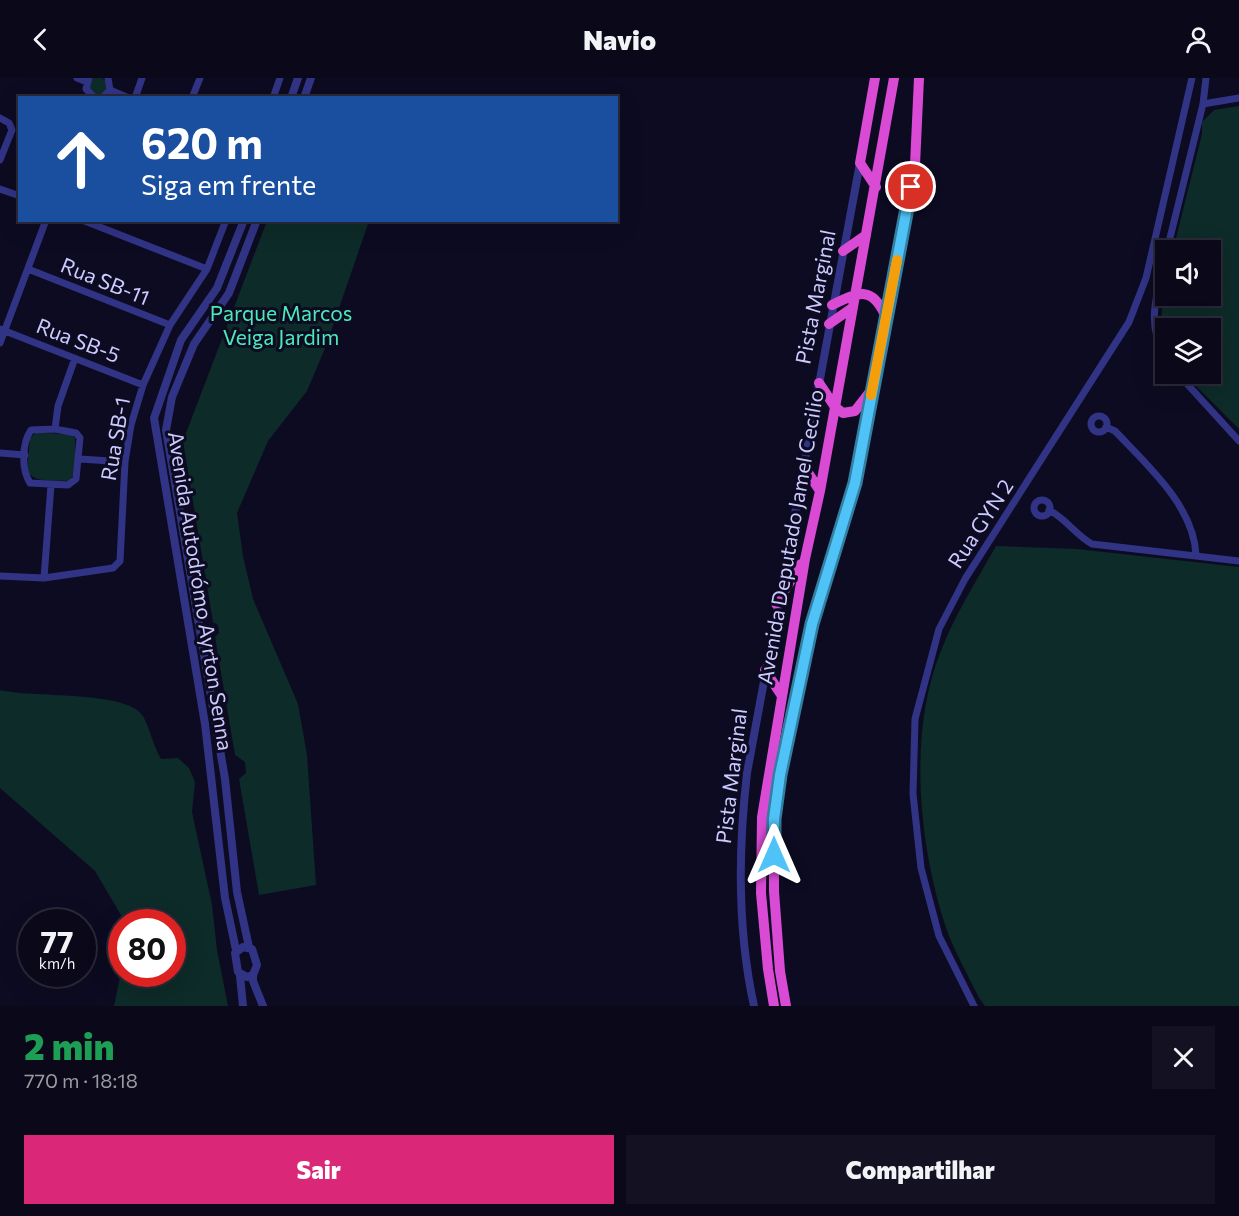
<!DOCTYPE html>
<html lang="pt">
<head>
<meta charset="utf-8">
<style>
  :root { --surface:#0a0819; --page:#131122; --text:#f1f3f6; --muted:#999aa2; --line:#2a2938; --accent:#db2777 }
  body { margin:0; font-family:Commissioner,sans-serif; background:var(--page); color:var(--text); height:100vh; display:flex; flex-direction:column; font-size:22px; white-space:nowrap }
  * { box-sizing:border-box; margin:0 }
  p { font-size:20px; color:var(--muted) }
  .icon { flex:none; width:33px; height:33px; fill:none; stroke:currentColor; stroke-width:2; stroke-linecap:round; stroke-linejoin:round }
  .map { position:relative; height:928px; overflow:hidden }
  .details { display:flex; flex-direction:column; background:var(--surface); flex:1 }
  .details>* { flex:none }
  .banner { position:absolute; left:18px; top:18px; width:600px; height:126px; border-radius:0px; box-shadow:0 6px 24px #0002,0 0 0 2px var(--line); background:#1a4fa0; color:#fff; overflow:hidden }
  .controls { position:absolute; left:1155px; top:162px; display:grid; gap:12px }
  .controls a { display:grid; place-items:center; width:66px; height:66px; border-radius:0px; background:var(--surface); box-shadow:0 6px 24px #0002,0 0 0 2px var(--line); font-size:30px }
  .speed { position:absolute; left:18px; top:831px; display:flex; gap:12px; font-size:30px; font-weight:700; text-align:center }
  .speed>* { display:grid; place-content:center; width:78px; height:78px; border-radius:50%; background:var(--surface); box-shadow:0 6px 24px #0002,0 0 0 2px var(--line); line-height:1 }
  .speed small { font-size:15px; font-weight:400 }
  .speed .limit { border:9px solid #d22; background:#fff; color:#111 }
  .pin { position:absolute; display:grid; place-items:center; width:51px; height:51px; color:#fff; margin:-26px; border:3px solid #fff; border-radius:50%; box-shadow:0 2px 6px #0007 }
  .me { position:absolute; width:66px; margin:-33px; rotate:0deg; stroke-linejoin:round; filter:drop-shadow(0 0 4px #0008) }
  .turn { display:flex; align-items:center; gap:21px; height:126px; padding:0 24px; font-size:27px }
  .turn .icon { width:78px; height:78px; stroke-width:2.5 }
  .turn b { display:block; font-size:42px; line-height:51px }
  .round { display:grid; place-items:center; flex:none; width:63px; height:63px; border-radius:0px; background:var(--page) }
  .overview { display:flex; align-items:center; justify-content:space-between; height:102px; padding:0 24px }
  h1 { font-size:36px; font-weight:800; line-height:45px; color:#1e9e55 }
  .cta { display:flex; gap:12px; margin-top:auto; padding:12px 24px }
  .cta a { flex:1; height:69px; border-radius:0px; background:var(--accent); color:#fff; font-size:24px; font-weight:800; line-height:69px; text-align:center }
  .cta a+a { background:var(--page); color:var(--text) }
  header { display:flex; justify-content:space-between; align-items:center; height:78px; padding:0 24px; background:var(--surface); font-size:27px; font-weight:800 }
  .map>svg:first-child { display:block }
</style>
</head>
<body>
<header><svg class="icon" aria-label="back" viewBox="0 0 24 24"><path d="M15 5l-7 7 7 7"/></svg>Navio<svg class="icon" aria-label="person" viewBox="0 0 24 24"><circle cx="12" cy="8" r="4"/><path d="M4 21q1-7 8-7t8 7"/></svg></header>
<div class="map">
<svg width="1239" height="928" viewBox="0 0 1239 928">
  <rect width="100%" height="100%" fill="#0d0b21"/>
  <path fill="#0d2b28" d="M89 8a9 9 0 1 1 18 0a9 9 0 1 1-18 0Z
    M 1239,28 L 1239,351 L 1184,296 L 1210,296 L 1210,250 L 1166,250 L 1165,268 L 1160,253 L 1165,200 L 1166,218 L 1210,218 L 1210,172 L 1173,172 L 1202,56 L 1202,44 L 1214,32 Z
    M 267,143 L 369,143 L 326,268 L 307,313 L 268,363 L 237,435 L 243,478 L 253,521 L 298,626 L 307,677 L 316,807 L 259,817 L 239,701 L 246,695 L 245,684 L 235,677 L 215,559 L 219,555 L 218,547 L 213,544 L 183,363 Z
    M 37,354 L 72,357 L 75,360 L 75,395 L 69,403 C 55,402 35,406 27,393 L 30,360 Z
    M 996,468 L 1077,471 L 1239,489 L 1239,928 L 985,928 L 979,920 C 966,893 950,866 942,837 C 918,758 909,650 941,573 C 955,536 977,502 996,468 Z
    M 0,612 C 29,620 127,612 143,638 C 150,651 153,667 161,681 L 178,680 L 189,690 L 195,704 L 192,734 L 212,827 L 217,872 L 228,928 L 114,928 L 121,894 L 172,896 L 172,844 L 125,844 L 95,793 L 0,710 Z"/>
  <g fill="none" stroke-linecap="round" stroke-linejoin="round">
    <path stroke="#313385" stroke-width="7" d="M 77,0 L 87,4
      M 89,0 L 86,11 L 95,20
      M 110,12 L 129,20
      M 102,20 L 110,12 L 108,0
      M 135,20 L 142,0
      M 192,20 L 200,0
      M 273,20 L 280,0
      M 1203,26 L 1239,20
      M 0,40 L 9,45 L 12,52 L 0,82
      M 0,111 L 20,118
      M 82,142 L 207,191
      M 1167,172 L 1203,26 L 1206,0
      M 1166,180 C 1157,215 1145,247 1166,279
      M 28,191 L 170,247
      M 0,251 L 143,307
      M 0,265 L 46,142
      M 1178,296 L 1239,363
      M1091 346a8 8 0 1 1 16 0a8 8 0 1 1-16 0Z
      M 1106,349 L 1115,353 C 1147,387 1194,428 1196,477
      M 55,351 L 76,355 L 80,360 L 76,401 L 68,407 L 30,405 C 21,391 22,365 31,352 Z
      M 55,351 L 58,328 L 75,280
      M 0,375 L 25,377
      M 80,381 L 125,384
      M1034 430a8 8 0 1 1 16 0a8 8 0 1 1-16 0Z
      M 1049,432 C 1066,441 1076,457 1092,466 L 1239,483
      M 0,498 L 44,500 L 113,490 L 120,483 L 125,384 L 131,347 L 143,307 L 170,247 L 207,191 L 226,142
      M 44,500 L 51,407
      M 974,928 L 939,858 L 921,790 L 913,716 L 915,641 L 939,551 L 965,501 L 1129,244 L 1146,200 L 1192,0"/>
    <path stroke="#313385" stroke-width="8" d="M 291,20 L 298,0
      M 304,20 L 311,0
      M 243,869 L 252,871 L 257,887 L 253,897 L 247,899 L 238,894 L 235,875 Z
      M 249,869 L 237,814 L 225,701 L 166,352 L 172,319 L 194,266 L 229,215 L 257,142
      M 236,872 L 225,820 L 205,646 L 154,340 L 181,262 L 217,210 L 244,142
      M 253,897 L 253,903 L 263,928
      M 240,898 L 243,928
      M 754,928 C 737,851 738,773 747,695 L 860,85"/>
    <path stroke="#d94bd4" stroke-width="10" d="M 875,0 L 860,85 L 876,109
      M 843,173 L 866,157
      M 832,227 C 859,214 872,207 886,239
      M 829,246 L 852,230
      M 819,305 L 835,329 L 843,335 L 855,333 L 869,315
      M 803,387 L 820,413
      M 776,526 L 801,486
      M 765,592 L 782,618
      M 774,928 L 768,891 L 761,815 L 762,739 L 805,481 L 820,413 L 894,0
      M 786,928 L 780,893 L 774,813 L 774,741 L 780,697 L 811,546 L 855,406 L 915,87 L 919,0"/>
  </g>
  <g fill="none" stroke-linecap="round" stroke-linejoin="round">
    <defs>
      <path id="route" d="M 774,777 L 774,741 L 780,697 L 812,546 L 855,405 L 911,109"/>
    </defs>
    <use href="#route" stroke="#337fa1" stroke-width="15"/>
    <use href="#route" stroke="#4fc3f7" stroke-width="10"/>
    <path stroke="#f59e0b" stroke-width="10" d="M 871,317 L 897,182"/>
  </g>
  <g text-anchor="middle" stroke-width="6" stroke-linejoin="round" paint-order="stroke">
    <g font-size="21" fill="#cdcaff" stroke="#0d0b21">
      <text transform="translate(105 204) rotate(22)" y="7">Rua SB-11</text>
      <text transform="translate(816 219) rotate(-79)" y="7">Pista Marginal</text>
      <text transform="translate(78 263) rotate(21)" y="7">Rua SB-5</text>
      <text transform="translate(116 361) rotate(-80)" y="7">Rua SB-1</text>
      <text transform="translate(981 446) rotate(-57)" y="7">Rua GYN 2</text>
      <text transform="translate(791 459) rotate(-80)" y="7">Avenida Deputado Jamel Cecilio</text>
      <text transform="translate(200 513) rotate(81)" y="7">Avenida Autodrómo Ayrton Senna</text>
      <text transform="translate(732 698) rotate(-83)" y="7">Pista Marginal</text>
    </g>
    <g font-size="21" fill="#4aebb9" stroke="#0d0b21">
      <text x="281" y="243">Parque Marcos<tspan x="281" dy="24">Veiga Jardim</tspan></text>
    </g>
  </g>
</svg>
<div class="controls">
<a><svg class="icon" aria-label="sound" viewBox="0 0 24 24"><path d="M4 9h4l5-4v14l-5-4H4zM17 9q2 3 0 6"/></svg></a>
<a><svg class="icon" aria-label="layers" viewBox="0 0 24 24"><path d="M12 4l9 5-9 5-9-5zM3 14l9 5 9-5"/></svg></a>
</div>
<div class="speed"><div>77<small>km/h</small></div><div class="limit">80</div></div>
<div class="pin" style="left:911px;top:109px;background:#d93025"><svg class="icon" aria-label="arrive" viewBox="0 0 24 24"><path d="M6 21V4h12l-3 4 3 4H6"/></svg></div>
<svg class="me" style="left:774px;top:777px" viewBox="-20 -20 40 40"><path d="M0-17L14 15 0 8-14 15z" fill="#4fc3f7" stroke="#fff" stroke-width="4"/></svg>
<div class="banner">
<div class="turn"><svg class="icon" aria-label="ahead" viewBox="0 0 24 24"><path d="M12 20V5M6 11l6-6 6 6"/></svg><div><b>620 m</b>Siga em frente</div></div>
</div>
</div>
<section class="details">
<div class="overview"><div><h1>2 min</h1><p>770 m · 18:18</p></div><a class="round"><svg class="icon" aria-label="close" viewBox="0 0 24 24"><path d="M6 6l12 12M18 6L6 18"/></svg></a></div>
<div class="cta"><a>Sair</a><a>Compartilhar</a></div>
</section>
</body>
</html>
